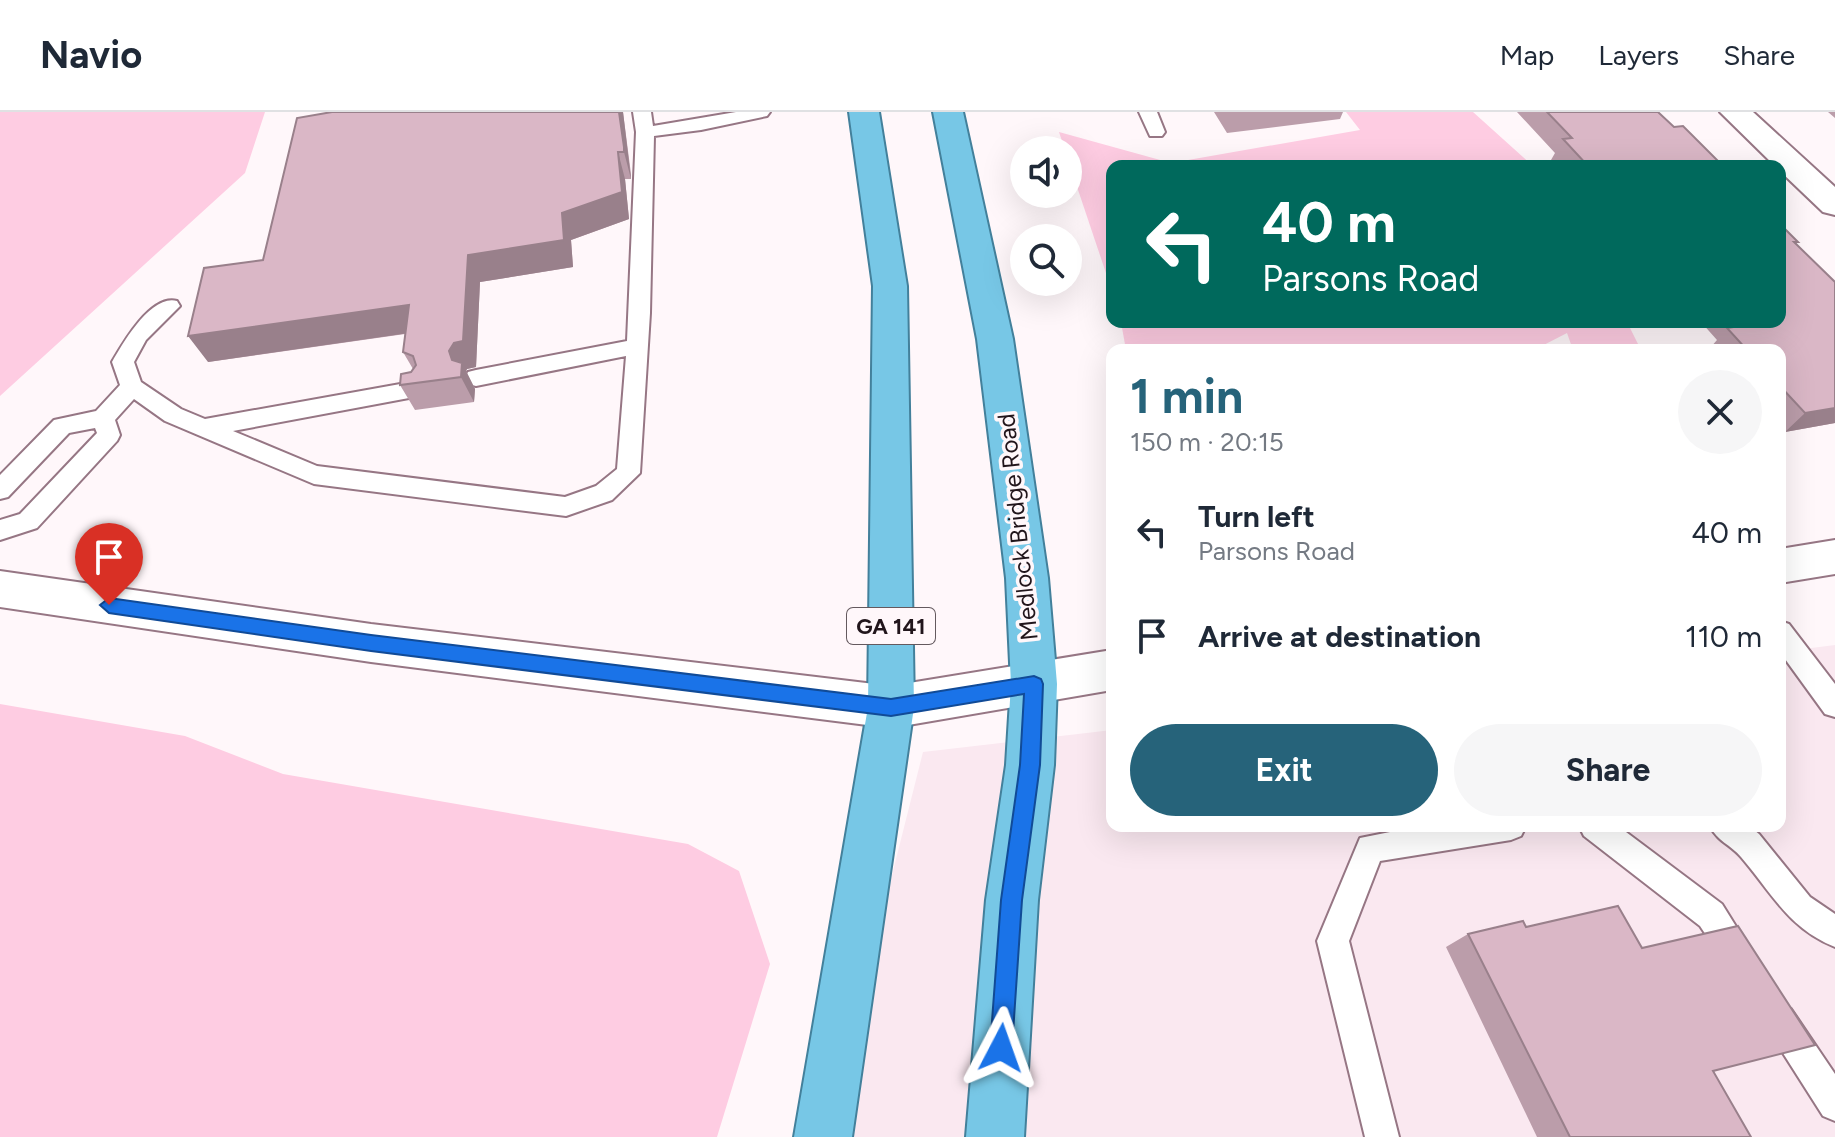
<!DOCTYPE html>
<html lang="en">
<head>
<meta charset="utf-8">
<style>
  :root { --surface:#fff; --page:#f6f6f7; --text:#1f2937; --muted:#747a83; --line:#e0e1e3; --accent:#26637a }
  body { margin:0; font-family:Figtree,sans-serif; background:var(--page); color:var(--text); height:100vh; display:flex; flex-direction:column; font-size:30px; white-space:nowrap }
  * { box-sizing:border-box; margin:0 }
  p { font-size:26px; color:var(--muted) }
  .icon { flex:none; width:44px; height:44px; fill:none; stroke:currentColor; stroke-width:2; stroke-linecap:round; stroke-linejoin:round }
  .map { position:relative; flex:1; overflow:hidden }
  .panel { position:absolute; left:1106px; top:232px; width:680px; height:488px; display:flex; flex-direction:column; background:var(--surface); border-radius:16px; box-shadow:0 8px 32px #0002 }
  .panel>* { flex:none }
  .banner { position:absolute; left:1106px; top:48px; width:680px; height:168px; border-radius:16px; box-shadow:0 8px 32px #0002; background:#00695c; color:#fff; overflow:hidden }
  .buttons { position:absolute; left:1010px; top:24px; display:grid; gap:16px }
  .buttons a { display:grid; place-items:center; width:72px; height:72px; border-radius:50%; background:var(--surface); box-shadow:0 8px 32px #0002; font-size:40px }
  .pin { position:absolute; display:grid; place-items:center; width:68px; height:68px; color:#fff; margin:-82px -34px; border-radius:50% 50% 50% 0; rotate:-45deg; box-shadow:0 0 8px #0007 }
  .pin .icon { rotate:45deg }
  .me { position:absolute; width:88px; margin:-44px; rotate:4deg; stroke-linejoin:round; filter:drop-shadow(0 0 6px #0008) }
  .turn { display:flex; align-items:center; gap:28px; height:168px; padding:0 24px; font-size:36px }
  .turn .icon { width:104px; height:104px; stroke-width:2.5 }
  .turn b { display:block; font-size:56px; line-height:68px }
  .round { display:grid; place-items:center; flex:none; width:84px; height:84px; border-radius:42px; background:var(--page) }
  .summary { display:flex; align-items:center; justify-content:space-between; height:136px; padding:0 24px }
  h1 { font-size:48px; font-weight:700; line-height:60px; color:var(--accent) }
  .primary-button { display:flex; gap:16px; margin-top:auto; padding:16px 24px }
  .primary-button a { flex:1; height:92px; border-radius:48px; background:var(--accent); color:#fff; font-size:32px; font-weight:700; line-height:92px; text-align:center }
  .primary-button a+a { background:var(--page); color:var(--text) }
  ul { padding:0; list-style:none }
  li { display:flex; align-items:center; gap:24px; height:104px; padding:0 24px }
  li div { flex:1 }
  li b { display:block; font-size:30px }
  li em { font-style:normal }
  header { display:flex; align-items:center; gap:48px; box-sizing:border-box; height:112px; padding:0 40px; background:var(--surface); border-bottom:2px solid var(--line) }
  header strong { font-size:38px }
  nav { display:flex; gap:44px; margin-inline-start:auto; font-size:28px }
  .map>svg:first-child { display:block }
</style>
</head>
<body>
<header>
<strong>Navio</strong>
<nav><a>Map</a><a>Layers</a><a>Share</a></nav>
</header>
<div class="map">
<svg width="1835" height="1025" viewBox="0 0 1835 1025">
  <rect width="100%" height="100%" fill="#fff7fa"/>
  <path fill="#fae8f0" d="M 1835,533 L 1835,1025 L 826,1025 L 923,640 L 1112,618 L 1112,714 L 1780,714 L 1780,540 Z"/>
  <path fill="#fecce2" d="M 0,0 L 265,0 L 245,61 L 0,284 Z
    M 1346,0 L 1473,0 L 1533,54 L 1112,54 L 1112,179 L 1068,48 L 1068,38 L 1065,38 L 1059,20 L 1171,51 L 1360,18 Z
    M 1121,210 L 1627,210 L 1641,238 L 1573,238 L 1567,221 L 1534,238 L 1126,238 Z
    M 0,592 L 185,624 L 283,662 L 688,732 L 739,759 L 770,852 L 717,1025 L 0,1025 Z"/>
  <g fill="none" stroke-linecap="round" stroke-linejoin="round">
    <defs>
      <path id="service" d="M 633,0 L 651,0 L 653,14 L 736,0 L 770,0 L 767,4 L 701,18 L 654,24 L 650,201 L 640,361 L 612,388 L 566,404 L 314,372 L 165,309 L 134,287 L 115,308 L 120,323 L 117,329 L 37,416 L 0,428 L 0,408 L 20,402 L 97,321 L 95,316 L 69,321 L 8,385 L 0,387 L 0,363 L 54,308 L 96,299 L 120,273 L 112,250 C 123,231 151,182 177,189 L 180,194 L 146,228 L 134,250 L 141,270 L 181,297 L 205,307 L 417,269 L 425,271 L 428,277 L 425,283 L 233,319 L 317,354 L 565,385 L 596,374 L 617,357 L 626,244 L 476,274 L 468,272 L 465,266 L 468,260 L 476,258 L 627,229 L 636,20 Z
        M 1139,0 L 1157,0 L 1165,20 L 1162,24 L 1150,24 Z
        M 1780,509 L 1789,512 L 1835,572 L 1835,605 L 1825,602 L 1780,540 Z
        M 1420,714 L 1526,714 L 1521,724 L 1511,728 L 1380,749 L 1349,829 L 1399,1025 L 1365,1025 L 1317,829 L 1360,726 Z
        M 1579,714 L 1618,714 L 1722,792 L 1755,845 L 1750,856 L 1739,861 L 1728,856 L 1700,814 L 1584,724 Z
        M 1710,714 L 1749,714 L 1759,722 L 1810,785 L 1835,802 L 1835,835 C 1788,816 1772,781 1741,745 C 1731,733 1717,729 1710,714 Z
        M 1780,892 L 1791,897 L 1835,962 L 1835,1009 L 1823,1004 L 1769,919 L 1764,908 L 1769,897 Z"/>
      <path id="minor" d="M 1720,0 L 1753,0 L 1835,75 L 1835,103 L 1823,100 L 1780,59 L 1780,54 L 1775,54 Z
        M 1835,428 L 1835,462 L 1780,471 L 1780,437 Z
        M 0,459 L 371,512 L 891,574 L 1112,538 L 1112,578 L 891,616 L 371,550 L 0,495 Z"/>
      <path id="trunk" d="M 849,0 L 879,0 L 907,174 L 914,595 L 852,1025 L 794,1025 L 868,595 L 873,174 Z
        M 933,0 L 963,0 L 1013,227 L 1048,466 L 1057,572 L 1054,653 L 1038,788 L 1024,1025 L 966,1025 L 986,788 L 1006,653 L 1011,572 L 1006,466 L 977,227 Z"/>
    </defs>
    <use href="#service" stroke="#967684" stroke-width="4"/>
    <use href="#minor" stroke="#967684" stroke-width="4"/>
    <use href="#trunk" stroke="#43809b" stroke-width="4"/>
    <use href="#service" fill="#fff" fill-rule="evenodd"/>
    <use href="#minor" fill="#fff" fill-rule="evenodd"/>
    <use href="#trunk" fill="#77c7e6" fill-rule="evenodd"/>
  </g>
  <path fill="#bb9daa" d="M 623,0 L 631,62 L 631,67 L 625,67 L 629,107 L 571,128 L 573,155 L 480,170 L 476,255 L 467,257 L 466,259 L 475,277 L 474,290 L 415,298 L 400,273 L 413,257 L 403,240 L 405,222 L 208,250 L 263,148 Z
    M 1214,0 L 1343,0 L 1340,7 L 1227,21 Z
    M 1517,0 L 1658,0 L 1674,15 L 1723,54 L 1557,54 L 1551,48 L 1555,41 Z
    M 1828,0 L 1835,0 L 1835,6 Z
    M 1780,112 L 1798,130 L 1796,132 L 1835,311 L 1785,320 L 1780,314 L 1780,238 L 1712,238 L 1710,236 L 1717,228 L 1701,210 L 1780,210 Z
    M 1526,815 L 1713,959 L 1751,1025 L 1537,1025 L 1446,835 L 1468,822 Z"/>
  <path fill="#99808b" d="M 619,0 L 623,0 L 631,67 L 624,40 Z
    M 618,40 L 625,67 L 629,107 L 571,128 L 573,155 L 480,170 L 476,255 L 467,257 L 466,259 L 475,277 L 474,290 L 452,248 L 449,239 L 468,143 L 562,101 Z
    M 409,193 L 423,219 L 208,250 L 188,224 Z
    M 1835,296 L 1835,311 L 1785,320 L 1805,301 Z"/>
  <path fill="#dab7c6" stroke="#99808b" stroke-width="2" d="M 332,0 L 619,0 L 624,35 L 624,40 L 618,40 L 622,80 L 562,101 L 564,128 L 468,143 L 463,229 L 454,231 L 449,239 L 452,248 L 462,251 L 461,265 L 400,273 L 401,262 L 411,260 L 416,253 L 413,244 L 403,240 L 409,193 L 188,224 L 204,156 L 263,148 L 297,6 Z
    M 1547,0 L 1658,0 L 1674,15 L 1683,14 L 1723,54 L 1588,54 L 1563,27 L 1572,26 Z
    M 1780,112 L 1798,130 L 1794,130 L 1835,170 L 1835,296 L 1805,301 L 1780,274 L 1780,238 L 1747,238 L 1727,216 L 1740,214 L 1736,210 L 1780,210 Z
    M 1618,794 L 1642,836 L 1738,814 L 1815,933 L 1713,959 L 1751,1025 L 1570,1025 L 1468,822 L 1523,809 L 1526,815 Z"/>
  <path fill="#1a73e8" stroke="#114b97" stroke-width="2" d="M 109,486 L 371,523 L 891,587 L 1034,564 L 1041,567 L 1043,572 L 1040,653 L 1022,788 L 1012,936 L 1009,944 L 1001,948 L 993,944 L 990,936 L 1001,788 L 1020,653 L 1024,582 L 891,604 L 371,539 L 109,501 L 100,493 Z"/>
  <g text-anchor="middle" stroke-width="7" stroke-linejoin="round" paint-order="stroke">
    <rect fill="#fff7fa" stroke="#64595e" stroke-width="2" x="847" y="496" width="88" height="36" rx="6"/>
    <g font-size="22" font-weight="bold" fill="#21151b">
      <text x="891" y="522">GA 141</text>
    </g>
    <g font-size="24" fill="#21151b" stroke="#fff7fa">
      <text transform="translate(1018 415) rotate(-96)" y="8">Medlock Bridge Road</text>
    </g>
  </g>
</svg>
<div class="buttons">
<a><svg class="icon" aria-label="sound" viewBox="0 0 24 24"><path d="M4 9h4l5-4v14l-5-4H4zM17 9q2 3 0 6"/></svg></a>
<a><svg class="icon" aria-label="search" viewBox="0 0 24 24"><circle cx="10" cy="10" r="6"/><path d="M15 15l6 6"/></svg></a>
</div>
<div class="pin" style="left:109px;top:493px;background:#d93025"><svg class="icon" aria-label="arrive" viewBox="0 0 24 24"><path d="M6 21V4h12l-3 4 3 4H6"/></svg></div>
<svg class="me" style="left:1001px;top:936px" viewBox="-20 -20 40 40"><path d="M0-17L14 15 0 8-14 15z" fill="#1a73e8" stroke="#fff" stroke-width="4"/></svg>
<div class="banner">
<div class="turn"><svg class="icon" aria-label="left" viewBox="0 0 24 24"><path d="M17 20v-9H6M10 6l-5 5 5 5"/></svg><div><b>40 m</b>Parsons Road</div></div>
</div>
<section class="panel">
<div class="summary"><div><h1>1 min</h1><p>150 m · 20:15</p></div><a class="round"><svg class="icon" aria-label="close" viewBox="0 0 24 24"><path d="M6 6l12 12M18 6L6 18"/></svg></a></div>
<ul>
<li><svg class="icon" aria-label="left" viewBox="0 0 24 24"><path d="M17 20v-9H6M10 6l-5 5 5 5"/></svg><div><b>Turn left</b><p>Parsons Road</p></div><em>40 m</em></li>
<li><svg class="icon" aria-label="arrive" viewBox="0 0 24 24"><path d="M6 21V4h12l-3 4 3 4H6"/></svg><div><b>Arrive at destination</b></div><em>110 m</em></li>
</ul>
<div class="primary-button"><a>Exit</a><a>Share</a></div>
</section>
</div>
</body>
</html>
